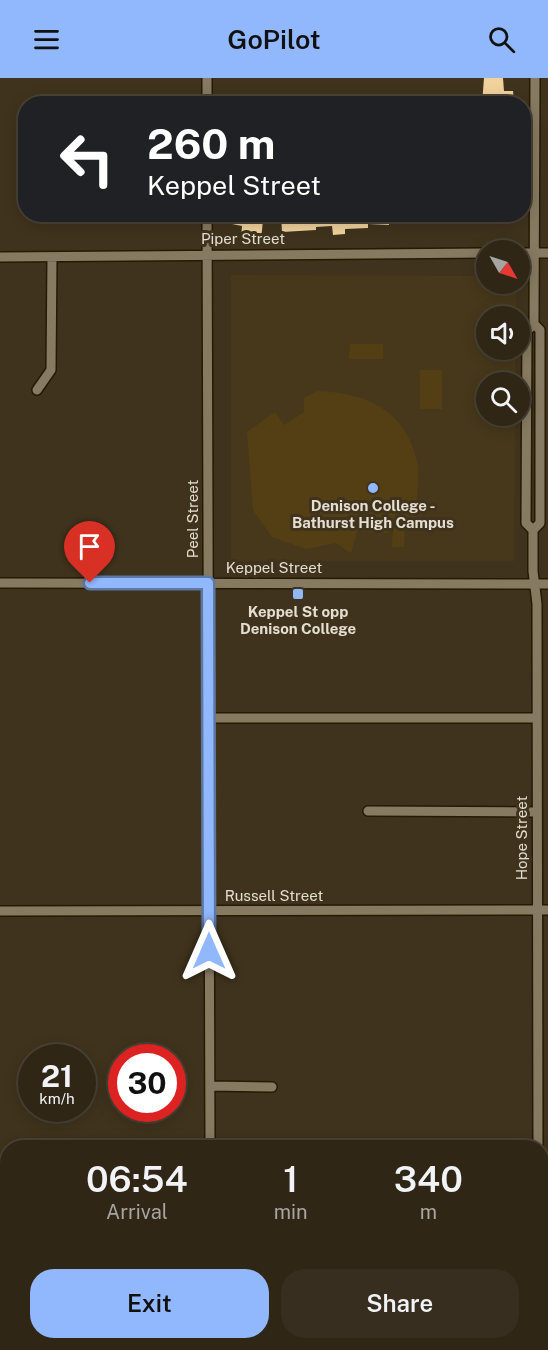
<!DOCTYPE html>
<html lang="en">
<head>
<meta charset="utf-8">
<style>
  :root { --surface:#2f2616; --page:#372e1f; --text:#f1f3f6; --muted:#a7a5a1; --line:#4a4335; --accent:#91b8fd }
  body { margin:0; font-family:"Public Sans",sans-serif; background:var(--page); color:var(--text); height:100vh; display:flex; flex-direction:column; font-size:22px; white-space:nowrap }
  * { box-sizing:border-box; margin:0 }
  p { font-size:20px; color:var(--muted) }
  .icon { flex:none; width:33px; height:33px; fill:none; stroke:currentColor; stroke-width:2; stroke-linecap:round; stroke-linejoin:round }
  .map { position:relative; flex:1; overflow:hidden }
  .panel { position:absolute; left:0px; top:1062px; width:549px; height:210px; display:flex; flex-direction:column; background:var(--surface); border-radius:24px 24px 0 0; box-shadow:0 3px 15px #0003,0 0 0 2px var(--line) }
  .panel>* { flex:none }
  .top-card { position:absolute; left:18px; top:18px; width:513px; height:126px; border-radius:24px; box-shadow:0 3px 15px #0003,0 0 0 2px var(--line); background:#202124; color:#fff; overflow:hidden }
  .needle { width:39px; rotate:129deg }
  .tools { position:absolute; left:476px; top:162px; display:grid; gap:12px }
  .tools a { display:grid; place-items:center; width:54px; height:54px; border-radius:50%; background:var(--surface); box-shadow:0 3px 15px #0003,0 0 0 2px var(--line); font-size:30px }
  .speed { position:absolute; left:18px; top:966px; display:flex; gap:12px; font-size:30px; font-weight:700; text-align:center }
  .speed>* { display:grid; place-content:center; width:78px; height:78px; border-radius:50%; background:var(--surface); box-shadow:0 3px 15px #0003,0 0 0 2px var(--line); line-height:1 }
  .speed small { font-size:15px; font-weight:400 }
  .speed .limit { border:9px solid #d22; background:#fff; color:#111 }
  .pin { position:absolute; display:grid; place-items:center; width:51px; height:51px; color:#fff; margin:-62px -26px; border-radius:50% 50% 50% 0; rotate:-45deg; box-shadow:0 0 6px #0007 }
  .pin .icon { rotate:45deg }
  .me { position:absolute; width:66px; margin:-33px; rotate:0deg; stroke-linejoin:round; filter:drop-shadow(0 0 4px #0008) }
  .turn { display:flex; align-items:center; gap:21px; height:126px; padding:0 30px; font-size:27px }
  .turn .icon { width:78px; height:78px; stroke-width:2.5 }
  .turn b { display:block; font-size:42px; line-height:51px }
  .eta { display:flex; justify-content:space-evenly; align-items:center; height:102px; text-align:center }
  .eta b { font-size:36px; font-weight:600; line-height:42px }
  .action { display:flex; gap:12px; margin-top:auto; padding:12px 30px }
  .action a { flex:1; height:69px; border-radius:24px; background:var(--accent); color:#111; font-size:24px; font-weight:600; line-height:69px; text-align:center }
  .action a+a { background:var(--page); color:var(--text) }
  header { display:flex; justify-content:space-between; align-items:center; height:78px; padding:0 30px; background:var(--accent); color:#111; font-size:27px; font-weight:600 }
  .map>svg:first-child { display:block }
</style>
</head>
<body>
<header><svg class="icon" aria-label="menu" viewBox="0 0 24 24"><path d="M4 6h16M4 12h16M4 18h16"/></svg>GoPilot<svg class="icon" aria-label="search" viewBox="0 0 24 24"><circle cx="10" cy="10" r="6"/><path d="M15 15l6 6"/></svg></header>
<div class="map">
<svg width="548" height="1272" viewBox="0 0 548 1272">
  <rect width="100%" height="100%" fill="#3f331d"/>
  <path fill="#47381b" d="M 231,197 L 486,198 L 486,206 L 516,206 L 516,238 L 486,238 L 486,272 L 515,272 L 515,304 L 486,304 L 486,338 L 515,338 L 514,483 L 231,483 Z"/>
  <path fill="#543f15" d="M 350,266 L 383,266 L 383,281 L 349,281 Z
    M 420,292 L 442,292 L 442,331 L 420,331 Z
    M 318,313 C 365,315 403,331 416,379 C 421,397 416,421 416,439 L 405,445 L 404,469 L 392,469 L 393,451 L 386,455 L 357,453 L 351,475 L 336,465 L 306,471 L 272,459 L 253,432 L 247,354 L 275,334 L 284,347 L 304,334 L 304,320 Z
    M 542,1171 L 548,1171 L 548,1272 L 546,1272 Z"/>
  <path fill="#f0d29c" d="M 484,0 L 503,0 L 504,13 L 513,13 L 514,26 L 482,26 Z
    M 234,136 L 253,136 L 252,140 L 263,142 L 261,162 L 241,160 L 242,148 L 232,146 Z
    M 281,136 L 389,136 L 389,147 L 368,146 L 368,150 L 345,151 L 345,156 L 333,157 L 332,148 L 316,149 L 316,152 L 282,154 Z
    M 424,136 L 474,136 L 472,146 L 456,144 L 456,146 L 423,146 Z"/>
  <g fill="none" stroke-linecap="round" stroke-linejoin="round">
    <defs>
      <path id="street" d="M 535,0 L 534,246 L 540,252 L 540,445 L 533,452 L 533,493 L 537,526 L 538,1070
        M 207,26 L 207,0
        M 207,136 L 210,1070
        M 519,175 L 548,175
        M 0,179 L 486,175
        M 37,312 L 51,292 L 52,179
        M 533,452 L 526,445 L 527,253 L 534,246
        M 0,505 L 548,506
        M 208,640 L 537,640
        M 368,733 L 537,734
        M 0,833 L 548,832
        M 210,1008 L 272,1009
        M 0,1159 L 8,1159
        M 542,1159 L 548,1159
        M 211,1264 L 211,1272
        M 537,1272 L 537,1264"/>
    </defs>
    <use href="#street" stroke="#261a05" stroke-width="12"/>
    <use href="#street" stroke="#877a62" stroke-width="9"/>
  </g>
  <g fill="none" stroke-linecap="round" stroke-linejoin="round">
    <defs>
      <path id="route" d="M 90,505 L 208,505 L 209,873"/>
    </defs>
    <use href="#route" stroke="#5e78a4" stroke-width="15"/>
    <use href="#route" stroke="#91b8fd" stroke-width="10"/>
  </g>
  <g fill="#91b8fd" stroke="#3f331d" stroke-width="2">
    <circle cx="373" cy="410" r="6"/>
    <rect x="292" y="510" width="12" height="12" rx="3"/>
  </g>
  <g text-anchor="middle" stroke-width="6" stroke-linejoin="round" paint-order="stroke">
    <g font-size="15" fill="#e6ded1" stroke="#3f331d">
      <text x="243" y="166">Piper Street</text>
      <text transform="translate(193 441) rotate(-90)" y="5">Peel Street</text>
      <text x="274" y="495">Keppel Street</text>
      <text transform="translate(522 760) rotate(-90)" y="5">Hope Street</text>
      <text x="274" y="823">Russell Street</text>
    </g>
    <g font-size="15" font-weight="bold" fill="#e6ded1" stroke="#3f331d">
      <text x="373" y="433">Denison College -<tspan x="373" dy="17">Bathurst High Campus</tspan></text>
      <text x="298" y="539">Keppel St opp<tspan x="298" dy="17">Denison College</tspan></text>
    </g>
  </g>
</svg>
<div class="tools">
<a><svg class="needle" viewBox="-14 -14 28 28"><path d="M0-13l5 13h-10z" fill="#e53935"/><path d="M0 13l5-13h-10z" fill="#a7a5a1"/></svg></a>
<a><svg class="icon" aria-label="sound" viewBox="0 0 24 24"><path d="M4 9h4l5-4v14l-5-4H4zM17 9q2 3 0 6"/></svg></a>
<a><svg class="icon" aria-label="search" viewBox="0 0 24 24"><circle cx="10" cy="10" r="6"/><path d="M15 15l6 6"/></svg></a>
</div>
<div class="speed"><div>21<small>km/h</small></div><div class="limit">30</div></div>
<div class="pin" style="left:90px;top:505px;background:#d93025"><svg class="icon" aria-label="arrive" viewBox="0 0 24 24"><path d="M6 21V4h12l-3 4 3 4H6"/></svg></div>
<svg class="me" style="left:209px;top:873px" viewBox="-20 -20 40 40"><path d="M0-17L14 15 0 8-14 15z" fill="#91b8fd" stroke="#fff" stroke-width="4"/></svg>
<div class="top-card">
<div class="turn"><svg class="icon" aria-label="left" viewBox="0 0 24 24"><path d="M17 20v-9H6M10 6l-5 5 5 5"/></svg><div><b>260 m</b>Keppel Street</div></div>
</div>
<section class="panel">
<div class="eta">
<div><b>06:54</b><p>Arrival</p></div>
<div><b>1</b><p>min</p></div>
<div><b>340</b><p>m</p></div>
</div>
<div class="action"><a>Exit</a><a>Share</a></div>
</section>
</div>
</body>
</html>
